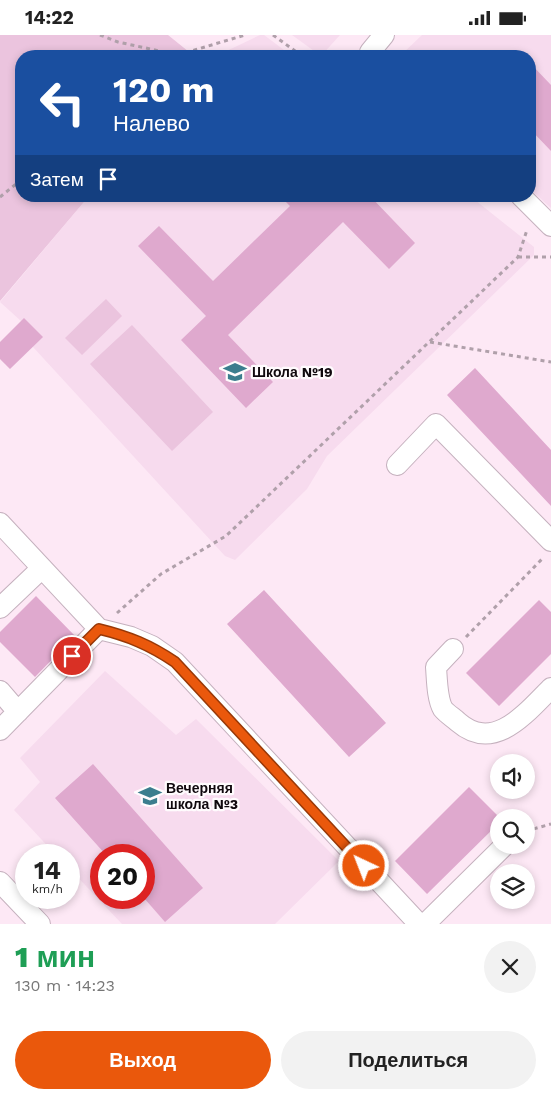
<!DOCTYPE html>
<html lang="ru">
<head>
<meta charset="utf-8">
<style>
  :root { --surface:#fff; --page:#f2f2f2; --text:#222; --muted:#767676; --accent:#ea580c }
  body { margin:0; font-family:"Work Sans",sans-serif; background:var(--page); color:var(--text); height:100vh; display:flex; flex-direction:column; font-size:19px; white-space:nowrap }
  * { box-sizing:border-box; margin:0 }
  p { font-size:16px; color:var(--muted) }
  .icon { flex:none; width:28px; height:28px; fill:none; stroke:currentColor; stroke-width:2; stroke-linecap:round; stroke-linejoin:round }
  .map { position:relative; height:889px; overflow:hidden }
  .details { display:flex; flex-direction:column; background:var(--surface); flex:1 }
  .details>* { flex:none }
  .guide { position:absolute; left:15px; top:15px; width:521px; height:152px; border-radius:20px; box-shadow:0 2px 8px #0003; background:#1a4fa0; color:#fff; overflow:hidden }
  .fabs { position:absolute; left:490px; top:719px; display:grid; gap:10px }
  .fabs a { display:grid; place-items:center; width:45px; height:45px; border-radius:50%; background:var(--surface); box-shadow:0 2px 8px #0003; font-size:25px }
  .speed { position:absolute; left:15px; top:809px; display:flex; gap:10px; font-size:25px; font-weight:700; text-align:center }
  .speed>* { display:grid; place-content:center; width:65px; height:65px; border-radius:50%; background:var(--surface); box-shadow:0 2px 8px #0003; line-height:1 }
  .speed small { font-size:12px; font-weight:400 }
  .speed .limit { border:8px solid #d22; background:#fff; color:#111 }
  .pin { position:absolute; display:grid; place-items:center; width:42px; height:42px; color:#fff; margin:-21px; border:2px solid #fff; border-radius:50%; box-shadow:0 1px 5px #0007 }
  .me { position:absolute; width:55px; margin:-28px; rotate:317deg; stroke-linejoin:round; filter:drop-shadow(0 0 4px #0008) }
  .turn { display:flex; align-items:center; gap:18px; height:105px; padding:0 15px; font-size:22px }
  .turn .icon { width:65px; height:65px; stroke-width:2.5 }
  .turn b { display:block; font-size:35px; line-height:42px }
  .then { display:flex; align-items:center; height:48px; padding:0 15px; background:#0003; gap:10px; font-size:19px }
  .round { display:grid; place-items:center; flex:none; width:52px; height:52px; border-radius:26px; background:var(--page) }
  .head { display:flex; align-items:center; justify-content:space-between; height:85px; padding:0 15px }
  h1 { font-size:30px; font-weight:800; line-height:38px; color:#1e9e55 }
  .action { display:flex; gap:10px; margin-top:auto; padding:10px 15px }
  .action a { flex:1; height:58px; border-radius:30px; background:var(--accent); color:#fff; font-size:20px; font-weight:800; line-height:58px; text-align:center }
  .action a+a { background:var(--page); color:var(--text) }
  .status { display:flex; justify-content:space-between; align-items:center; height:35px; padding:0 25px; background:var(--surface); direction:ltr }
  .status svg { height:14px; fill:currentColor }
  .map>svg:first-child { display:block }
</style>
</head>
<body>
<div class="status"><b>14:22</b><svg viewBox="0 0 49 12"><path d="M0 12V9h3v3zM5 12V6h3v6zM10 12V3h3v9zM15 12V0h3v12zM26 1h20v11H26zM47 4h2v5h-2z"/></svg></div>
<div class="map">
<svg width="551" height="889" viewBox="0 0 551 889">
  <rect width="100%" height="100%" fill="#fde8f5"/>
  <path fill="#f7dbee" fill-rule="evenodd" d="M 260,0 L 264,0 L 292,21 L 216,21 Z
    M 292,0 L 340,0 L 321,21 Z
    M 422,0 L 551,0 L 551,173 L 530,154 L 530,21 L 400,21 Z
    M 89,161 L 470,161 L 534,212 L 534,220 L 327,421 L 307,454 L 235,525 L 225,521 L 33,312 L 21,286 L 0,267 Z
    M 105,636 L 176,700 L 196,684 L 339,826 L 275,889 L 122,889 L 69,833 L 69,820 L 56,820 L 14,775 L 40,747 L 20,723 ZM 101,820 L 144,820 L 144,862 L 101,862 Z"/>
  <path fill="#ebc4de" d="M 0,0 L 168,0 L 194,21 L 21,21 L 21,161 L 89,161 L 0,266 Z
    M 106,264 L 122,281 L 82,320 L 65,303 Z
    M 132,290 L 213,377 L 172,416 L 90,329 Z"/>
  <path fill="#dfa9ce" d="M 530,28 L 551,50 L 551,116 L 530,94 Z
    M 280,161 L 370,161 L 415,208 L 389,234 L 343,187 L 228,300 L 273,347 L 246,373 L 181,305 L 206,281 L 138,211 L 159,191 L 213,246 L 290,171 Z
    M 24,283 L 43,302 L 10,334 L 0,324 L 0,307 Z
    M 475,333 L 551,415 L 551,471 L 447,360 Z
    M 264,555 L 386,688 L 349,722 L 227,589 Z
    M 36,561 L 75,601 L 35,642 L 0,607 L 0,597 Z
    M 539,565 L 551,577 L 551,619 L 499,671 L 466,638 Z
    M 93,729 L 203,853 L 165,887 L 144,863 L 144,820 L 106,820 L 55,763 Z
    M 469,752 L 499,782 L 499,788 L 427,859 L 395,826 Z"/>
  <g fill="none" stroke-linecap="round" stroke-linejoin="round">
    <defs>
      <path id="minor" d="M 374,21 L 370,17 L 384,0
        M 521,161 L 551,191
        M 397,430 L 436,389 L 551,506
        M 0,488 L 99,594 L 131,602 L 152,611 L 175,627 L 419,889
        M 0,573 L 42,533
        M 453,614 L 436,632 C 437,644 437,664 443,674 C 447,679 454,683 458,687 C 494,718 525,679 551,653
        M 0,656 L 18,677
        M 0,695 L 99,594
        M 0,847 L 40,889
        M 425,889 L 505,810"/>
    </defs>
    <use href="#minor" stroke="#c5b1be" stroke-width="22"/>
    <path stroke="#b0a0aa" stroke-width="3" stroke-dasharray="4 4" stroke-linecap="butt" d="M 100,0 L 118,7 L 178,20
      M 273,0 L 302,21
      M 178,20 L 245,0
      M 0,162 L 21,145
      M 518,222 L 551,222
      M 430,307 L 551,327
      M 117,578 L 161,539 L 226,501 L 518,222 L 527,195
      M 466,602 L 544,522
      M 526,796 L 551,789"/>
    <use href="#minor" stroke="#fff" stroke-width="20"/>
  </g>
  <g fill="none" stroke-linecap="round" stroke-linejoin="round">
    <defs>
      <path id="route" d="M 72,621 L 99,594 C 128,601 150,610 175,627 L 364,831"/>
    </defs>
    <use href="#route" stroke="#983908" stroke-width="12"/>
    <use href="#route" stroke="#ea580c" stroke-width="9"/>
  </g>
  <defs>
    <symbol id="school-bare" viewBox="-9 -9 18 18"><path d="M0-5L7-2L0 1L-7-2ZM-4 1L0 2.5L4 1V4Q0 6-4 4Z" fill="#3b7d8e" stroke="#fffbfd" stroke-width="2.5" paint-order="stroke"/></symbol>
  </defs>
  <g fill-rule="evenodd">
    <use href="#school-bare" x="219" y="321" width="32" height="32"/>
    <use href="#school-bare" x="134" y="745" width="32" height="32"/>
  </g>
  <g text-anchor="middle" stroke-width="4.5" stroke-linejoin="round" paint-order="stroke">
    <g font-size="14" font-weight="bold" fill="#10090e" stroke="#fffbfd" text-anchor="start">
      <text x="252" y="342">Школа №19</text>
      <text x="166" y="758">Вечерняя<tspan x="166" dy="16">школа №3</tspan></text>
    </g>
  </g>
</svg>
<div class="fabs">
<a><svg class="icon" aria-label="sound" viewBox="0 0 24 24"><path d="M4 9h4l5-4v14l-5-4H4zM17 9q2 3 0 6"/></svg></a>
<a><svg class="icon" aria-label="search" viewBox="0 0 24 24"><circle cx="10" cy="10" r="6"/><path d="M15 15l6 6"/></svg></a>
<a><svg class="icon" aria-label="layers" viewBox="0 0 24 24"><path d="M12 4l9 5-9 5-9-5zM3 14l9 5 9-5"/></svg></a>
</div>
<div class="speed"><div>14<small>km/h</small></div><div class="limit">20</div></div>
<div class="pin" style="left:72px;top:621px;background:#d93025"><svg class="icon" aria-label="arrive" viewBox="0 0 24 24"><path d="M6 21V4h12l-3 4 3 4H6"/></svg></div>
<svg class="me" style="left:364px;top:831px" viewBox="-20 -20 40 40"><circle r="17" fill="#ea580c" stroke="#fff" stroke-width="3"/><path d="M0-11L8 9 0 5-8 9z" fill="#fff"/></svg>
<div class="guide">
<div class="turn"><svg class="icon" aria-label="left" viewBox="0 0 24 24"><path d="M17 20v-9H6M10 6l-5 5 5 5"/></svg><div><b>120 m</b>Налево</div></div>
<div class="then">Затем<svg class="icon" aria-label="arrive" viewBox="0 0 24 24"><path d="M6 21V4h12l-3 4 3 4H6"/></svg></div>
</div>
</div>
<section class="details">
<div class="head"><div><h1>1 мин</h1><p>130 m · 14:23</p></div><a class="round"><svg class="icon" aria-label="close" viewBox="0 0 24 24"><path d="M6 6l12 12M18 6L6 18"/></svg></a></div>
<div class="action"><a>Выход</a><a>Поделиться</a></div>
</section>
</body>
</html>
